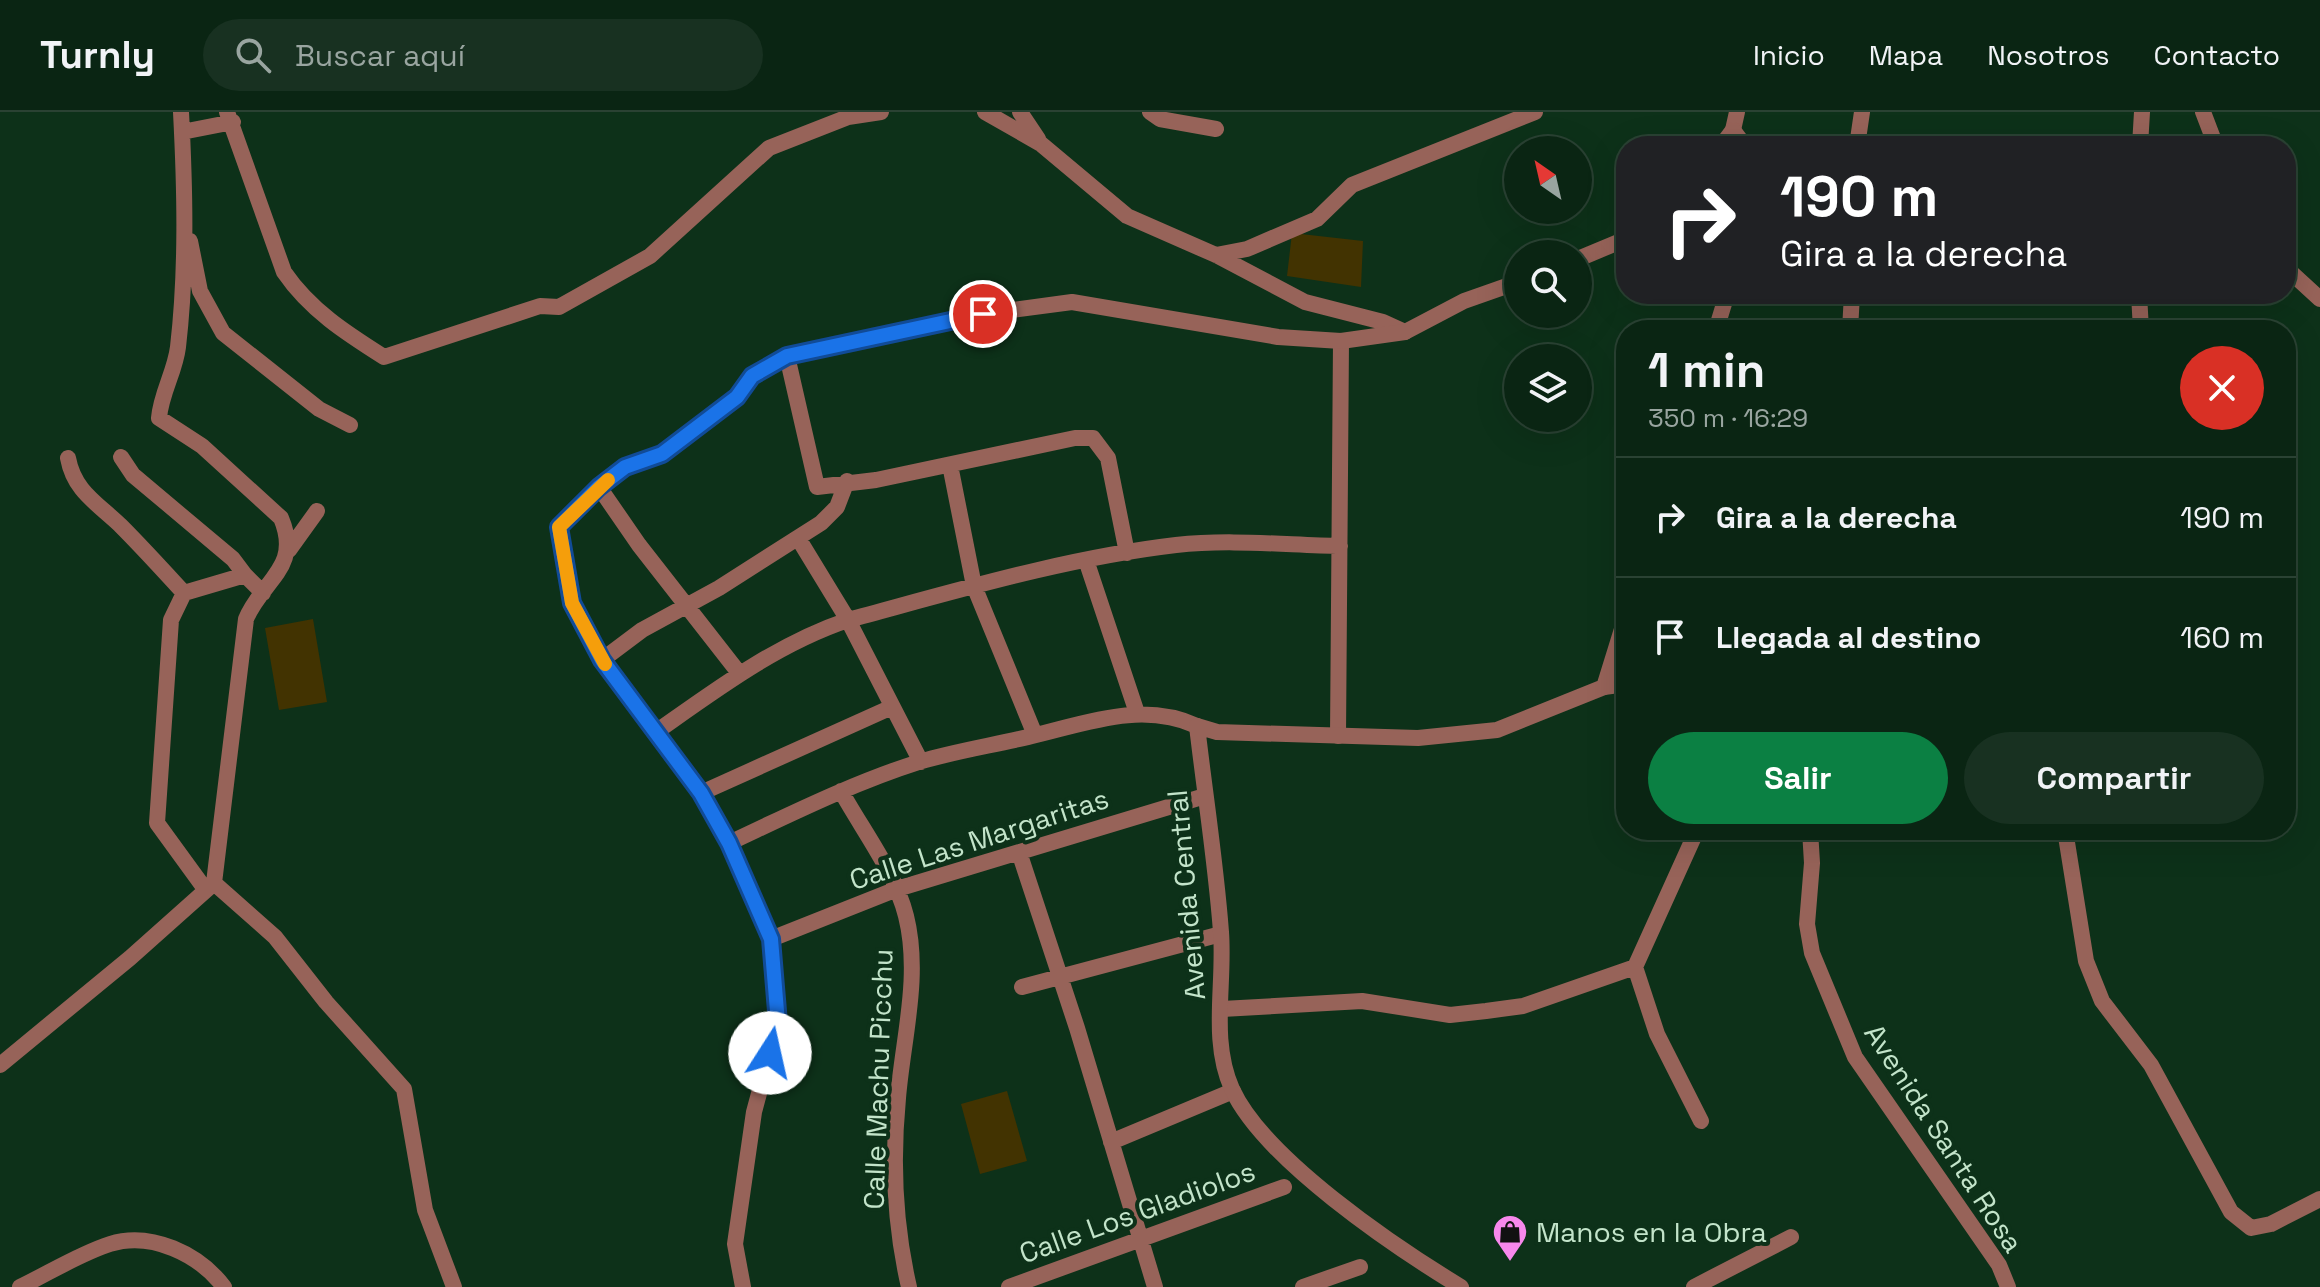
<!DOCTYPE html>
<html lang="es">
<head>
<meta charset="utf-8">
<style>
  :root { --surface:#0a2513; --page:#183121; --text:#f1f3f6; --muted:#99a5a0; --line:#2a4233; --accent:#0b8043 }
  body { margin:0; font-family:"Space Grotesk",sans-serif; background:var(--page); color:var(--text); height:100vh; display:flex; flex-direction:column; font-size:30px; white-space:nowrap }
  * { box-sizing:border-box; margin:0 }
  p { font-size:26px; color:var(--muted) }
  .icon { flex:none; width:44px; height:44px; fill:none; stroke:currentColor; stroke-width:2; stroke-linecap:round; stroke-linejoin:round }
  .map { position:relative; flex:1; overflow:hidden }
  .sheet { position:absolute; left:1616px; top:208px; width:680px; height:520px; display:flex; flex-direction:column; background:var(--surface); border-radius:32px; box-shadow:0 8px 32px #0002,0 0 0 2px var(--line) }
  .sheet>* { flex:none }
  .top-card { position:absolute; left:1616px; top:24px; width:680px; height:168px; border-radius:32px; box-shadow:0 8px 32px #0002,0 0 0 2px var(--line); background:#202124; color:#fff; overflow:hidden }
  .needle { width:52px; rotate:326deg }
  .tools { position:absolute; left:1504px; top:24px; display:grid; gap:16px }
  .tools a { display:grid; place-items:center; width:88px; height:88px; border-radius:50%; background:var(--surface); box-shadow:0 8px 32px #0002,0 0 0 2px var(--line); font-size:40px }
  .pin { position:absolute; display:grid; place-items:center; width:68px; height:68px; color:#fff; margin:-34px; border:4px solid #fff; border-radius:50%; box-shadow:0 2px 8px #0007 }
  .me { position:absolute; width:88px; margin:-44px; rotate:10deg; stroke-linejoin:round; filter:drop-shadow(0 0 6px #0008) }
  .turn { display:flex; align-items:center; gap:28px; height:168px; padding:0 32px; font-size:36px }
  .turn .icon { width:104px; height:104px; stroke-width:2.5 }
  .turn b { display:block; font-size:56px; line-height:68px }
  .round { display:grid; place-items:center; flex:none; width:84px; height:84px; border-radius:42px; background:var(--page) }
  .headline { display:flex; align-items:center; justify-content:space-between; height:136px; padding:0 32px }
  h1 { font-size:48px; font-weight:800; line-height:60px }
  .primary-button { display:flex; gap:16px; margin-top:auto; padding:16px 32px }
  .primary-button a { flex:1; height:92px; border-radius:48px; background:var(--accent); color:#fff; font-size:32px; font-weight:800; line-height:92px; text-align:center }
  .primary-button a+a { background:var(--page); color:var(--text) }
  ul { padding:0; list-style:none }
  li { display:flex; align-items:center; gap:24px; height:120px; padding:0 32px; border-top:2px solid var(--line) }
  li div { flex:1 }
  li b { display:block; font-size:30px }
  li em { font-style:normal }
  header { display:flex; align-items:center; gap:48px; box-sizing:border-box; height:112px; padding:0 40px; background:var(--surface); border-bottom:2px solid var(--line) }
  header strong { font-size:38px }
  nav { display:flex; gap:44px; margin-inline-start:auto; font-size:28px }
  .search { width:560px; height:72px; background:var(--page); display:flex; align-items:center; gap:20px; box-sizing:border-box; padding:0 28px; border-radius:44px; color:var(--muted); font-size:30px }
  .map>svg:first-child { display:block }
</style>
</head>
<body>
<header>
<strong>Turnly</strong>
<div class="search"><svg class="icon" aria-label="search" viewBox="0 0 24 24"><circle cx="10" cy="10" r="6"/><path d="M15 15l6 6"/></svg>Buscar aquí</div>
<nav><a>Inicio</a><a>Mapa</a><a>Nosotros</a><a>Contacto</a></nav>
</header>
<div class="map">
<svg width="2320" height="1175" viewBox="0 0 2320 1175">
  <rect width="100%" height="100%" fill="#0d3119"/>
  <path fill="#423301" d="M 1292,121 L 1363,129 L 1361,175 L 1287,164 Z
    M 313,507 L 327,590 L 279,598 L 265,516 Z
    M 1007,979 L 1027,1049 L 980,1062 L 961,992 Z"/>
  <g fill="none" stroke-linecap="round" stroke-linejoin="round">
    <path stroke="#976359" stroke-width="16" d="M 181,0 C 185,77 187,157 178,235 C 175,260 161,281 159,306 L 202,334 L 281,406 C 302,456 262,468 246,507 L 214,771
      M 227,0 L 284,160 C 310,198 346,221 384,245 L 540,194 L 559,195 L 650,144 L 769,36 L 848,5 L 881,0
      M 985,0 L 1041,32 L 1127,104 L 1216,143 L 1305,190 L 1383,210 L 1405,220
      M 1020,0 L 1038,27
      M 1150,0 L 1160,7 L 1216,17
      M 2203,0 L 2216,34
      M 1733,18 L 1737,0
      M 182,20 L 233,10
      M 1857,34 L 1862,0
      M 2140,34 L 2142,0
      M 190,129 L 200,179 L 223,221 L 319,297 L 350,313
      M 1216,143 L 1247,137 L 1317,107 L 1352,73 L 1535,0
      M 2286,156 L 2320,187
      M 2139,182 L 2141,218
      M 1850,218 L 1852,182
      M 787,244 L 817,375 L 876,368 L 1075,326 L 1093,326 L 1108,346 L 1127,441
      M 121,345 L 133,363 L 233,447 L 245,463
      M 68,346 C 74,379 97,391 120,413 C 142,435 163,458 184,481
      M 950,353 L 974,474 L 1035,623
      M 599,375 L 639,433 L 739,561
      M 798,426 L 848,508 L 921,650
      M 289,438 L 317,399
      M 1086,448 L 1137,601
      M 602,548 L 642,518 L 719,476 L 821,411 L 837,395 L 847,369
      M 1604,575 L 1626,572
      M 656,620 C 717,577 777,532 848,508 C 956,479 1065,446 1176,433 C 1230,427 1286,433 1340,434
      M 1338,624 L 1341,229
      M 841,679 C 863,719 895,760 906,804 C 921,864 903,926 898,986 C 892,1048 895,1115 909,1175
      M 701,681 L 892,595
      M 1810,718 L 1812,751 L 1807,812 L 1812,841 L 1855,945 L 1999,1153 L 2008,1175
      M 2065,718 L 2086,849 L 2102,889 L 2151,953 L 2231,1100 L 2251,1116 L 2271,1112 L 2320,1087
      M 729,731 C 791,702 853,671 919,650 C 955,639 995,633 1032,624 C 1087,611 1142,589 1197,614
      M 1019,740 L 1077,916 L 1155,1175
      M 214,771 L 275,825 L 326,890 L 404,977 L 425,1098 L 454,1175
      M 205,777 L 157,711 L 171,508 L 184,481 L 245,463 L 263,481
      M 771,827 L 897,777 L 1205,684
      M 1635,855 L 1657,922 L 1701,1009
      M 1022,875 L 1221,822
      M 1222,897 L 1362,889 L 1450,903 L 1486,899 L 1523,894 L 1635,855 L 1697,718
      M 0,953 L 130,846 L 213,772
      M 1111,1030 L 1233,979
      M 20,1175 C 49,1161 79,1142 110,1132 C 151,1119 199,1142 224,1175
      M 1009,1175 L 1284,1075
      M 1303,1175 L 1360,1155
      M 1694,1175 L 1791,1125"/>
    <path stroke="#976359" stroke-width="16" d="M 1721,34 L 1733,18 L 1745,34
      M 1578,147 L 1626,127
      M 1716,218 L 1727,182
      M 743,1175 L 735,1132 L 754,1000 L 778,911 L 771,827 L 729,731 L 701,681 L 602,548 L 572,491 L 559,415 L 599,375 L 625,355 L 662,342 L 737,285 L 752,264 L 787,244 L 983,202 L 1072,190 L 1278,225 L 1341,229 L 1405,220 L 1464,189 L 1518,170
      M 1461,1175 C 1395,1135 1264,1047 1232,977 C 1210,928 1225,873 1221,820 C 1216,752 1205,683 1197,614 L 1217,620 L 1418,626 L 1497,618 L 1604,575 L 1626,504"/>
  </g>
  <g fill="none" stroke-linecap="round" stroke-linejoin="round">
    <defs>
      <path id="route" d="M 770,941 L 778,911 L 771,827 L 729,731 L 701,681 L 602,548 L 572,491 L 559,415 L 599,375 L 625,355 L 662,342 L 737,285 L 752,264 L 787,244 L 983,202"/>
    </defs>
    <use href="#route" stroke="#114b97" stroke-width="20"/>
    <use href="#route" stroke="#1a73e8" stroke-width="14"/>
    <path stroke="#f59e0b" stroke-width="14" d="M 605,552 L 572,491 L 559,415 L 608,368"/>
  </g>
  <defs>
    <symbol id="shop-pin" viewBox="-11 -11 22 30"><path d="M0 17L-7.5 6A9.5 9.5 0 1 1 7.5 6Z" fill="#f788ec" stroke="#0d3119"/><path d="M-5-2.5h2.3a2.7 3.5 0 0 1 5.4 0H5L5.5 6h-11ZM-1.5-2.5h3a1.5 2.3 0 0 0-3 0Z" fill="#111"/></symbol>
  </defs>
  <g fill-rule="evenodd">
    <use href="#shop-pin" x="1490" y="1100" width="40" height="54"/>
  </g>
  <g text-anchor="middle" stroke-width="8" stroke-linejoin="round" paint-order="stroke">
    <g font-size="28" fill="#c3e4ca" stroke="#0d3119">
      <text transform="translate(979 727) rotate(-18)" y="10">Calle Las Margaritas</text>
      <text transform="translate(1186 783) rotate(-95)" y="10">Avenida Central</text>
      <text transform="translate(878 967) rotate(-88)" y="10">Calle Machu Picchu</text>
      <text transform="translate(1944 1026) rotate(57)" y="10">Avenida Santa Rosa</text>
      <text transform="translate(1137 1100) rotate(-20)" y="10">Calle Los Gladiolos</text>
    </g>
    <g font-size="28" fill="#c3e4ca" stroke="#0d3119" text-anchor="start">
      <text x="1536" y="1130">Manos en la Obra</text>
    </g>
  </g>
</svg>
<div class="tools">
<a><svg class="needle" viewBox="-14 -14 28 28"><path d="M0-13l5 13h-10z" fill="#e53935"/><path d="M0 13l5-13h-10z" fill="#99a5a0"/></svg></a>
<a><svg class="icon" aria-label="search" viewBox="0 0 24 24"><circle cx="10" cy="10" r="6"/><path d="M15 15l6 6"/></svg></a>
<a><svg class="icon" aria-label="layers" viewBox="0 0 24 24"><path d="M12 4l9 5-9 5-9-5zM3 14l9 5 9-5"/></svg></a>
</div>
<div class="pin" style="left:983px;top:202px;background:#d93025"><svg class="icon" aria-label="arrive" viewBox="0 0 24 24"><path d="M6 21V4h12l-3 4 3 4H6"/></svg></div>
<svg class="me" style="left:770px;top:941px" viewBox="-20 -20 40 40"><circle r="19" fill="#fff"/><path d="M0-13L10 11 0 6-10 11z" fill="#1a73e8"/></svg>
<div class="top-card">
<div class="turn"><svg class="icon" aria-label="right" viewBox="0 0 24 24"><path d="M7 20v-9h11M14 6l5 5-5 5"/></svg><div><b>190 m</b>Gira a la derecha</div></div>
</div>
<section class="sheet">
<div class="headline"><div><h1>1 min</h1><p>350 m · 16:29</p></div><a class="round" style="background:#d93025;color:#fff"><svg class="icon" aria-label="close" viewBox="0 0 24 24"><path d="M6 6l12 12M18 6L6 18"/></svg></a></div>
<ul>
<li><svg class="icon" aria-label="right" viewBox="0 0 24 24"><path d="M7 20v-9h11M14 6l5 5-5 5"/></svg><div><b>Gira a la derecha</b></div><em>190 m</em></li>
<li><svg class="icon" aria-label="arrive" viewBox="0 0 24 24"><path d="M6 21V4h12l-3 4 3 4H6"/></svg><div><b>Llegada al destino</b></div><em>160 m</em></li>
</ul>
<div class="primary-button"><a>Salir</a><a>Compartir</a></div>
</section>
</div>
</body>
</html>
